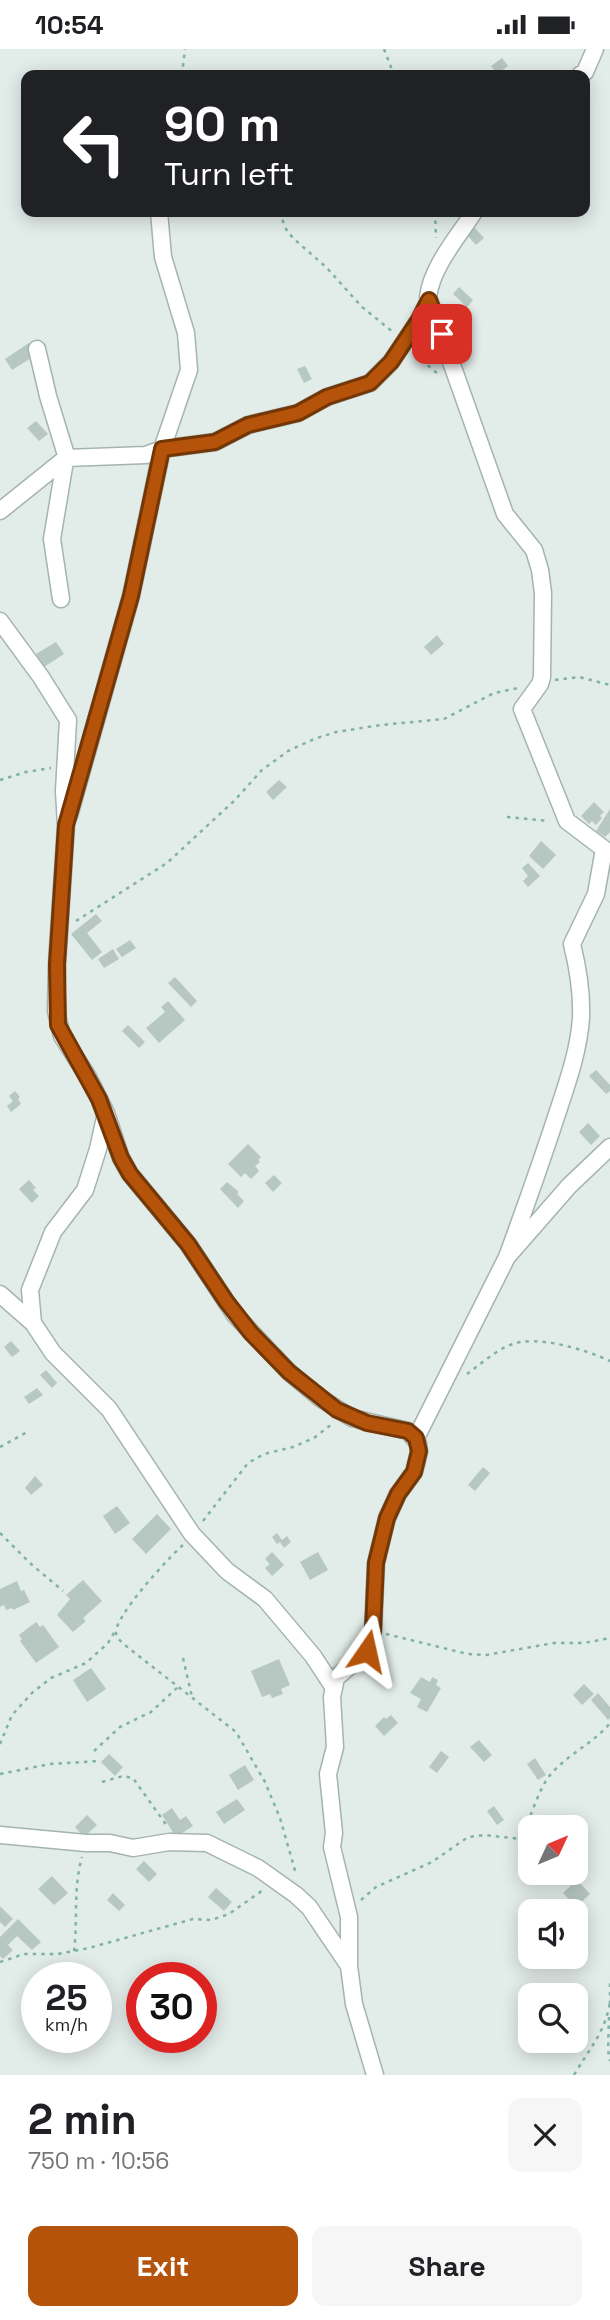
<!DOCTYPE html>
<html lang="en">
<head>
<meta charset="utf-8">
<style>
  :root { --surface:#fff; --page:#f6f6f6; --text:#202124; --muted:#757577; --accent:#b45309 }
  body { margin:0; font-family:"Space Grotesk",sans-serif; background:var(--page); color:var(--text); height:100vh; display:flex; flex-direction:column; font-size:26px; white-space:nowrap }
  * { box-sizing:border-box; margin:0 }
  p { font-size:23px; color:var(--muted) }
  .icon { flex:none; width:38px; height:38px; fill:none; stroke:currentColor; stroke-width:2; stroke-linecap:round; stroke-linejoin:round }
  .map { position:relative; height:2026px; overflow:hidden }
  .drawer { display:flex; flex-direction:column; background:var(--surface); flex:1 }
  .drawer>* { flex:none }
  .hud { position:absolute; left:21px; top:21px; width:569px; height:147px; border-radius:14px; box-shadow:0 4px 18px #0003; background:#202124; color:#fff; overflow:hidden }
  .needle { width:46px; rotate:46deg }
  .buttons { position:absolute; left:518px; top:1766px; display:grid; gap:14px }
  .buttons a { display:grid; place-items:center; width:70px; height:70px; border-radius:14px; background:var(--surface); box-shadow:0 4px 18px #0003; font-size:35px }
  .speed { position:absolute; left:21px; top:1913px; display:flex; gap:14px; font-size:35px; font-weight:700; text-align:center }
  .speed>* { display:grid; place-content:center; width:91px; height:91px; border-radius:50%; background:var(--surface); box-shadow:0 4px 18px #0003; line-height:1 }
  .speed small { font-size:18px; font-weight:400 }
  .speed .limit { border:10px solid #d22; background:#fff; color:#111 }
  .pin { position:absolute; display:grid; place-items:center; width:60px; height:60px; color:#fff; margin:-30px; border-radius:14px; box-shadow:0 4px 10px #0006 }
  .me { position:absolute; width:77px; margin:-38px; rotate:11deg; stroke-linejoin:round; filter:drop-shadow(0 0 5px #0008) }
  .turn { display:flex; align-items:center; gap:24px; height:147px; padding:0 28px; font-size:32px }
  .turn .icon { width:91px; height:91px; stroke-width:2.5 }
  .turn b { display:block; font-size:49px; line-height:60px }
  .round { display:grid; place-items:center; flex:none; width:74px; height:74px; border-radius:14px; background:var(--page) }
  .head { display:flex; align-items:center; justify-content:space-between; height:119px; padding:0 28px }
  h1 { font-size:42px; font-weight:600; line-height:52px }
  .button { display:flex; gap:14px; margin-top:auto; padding:14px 28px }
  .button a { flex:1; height:80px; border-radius:14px; background:var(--accent); color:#fff; font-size:28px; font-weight:600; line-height:80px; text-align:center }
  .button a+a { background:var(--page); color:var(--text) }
  .status { display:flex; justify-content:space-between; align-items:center; height:49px; padding:0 35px; background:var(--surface); direction:ltr }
  .status svg { height:19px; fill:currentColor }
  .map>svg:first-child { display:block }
</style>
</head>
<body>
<div class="status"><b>10:54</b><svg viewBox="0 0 49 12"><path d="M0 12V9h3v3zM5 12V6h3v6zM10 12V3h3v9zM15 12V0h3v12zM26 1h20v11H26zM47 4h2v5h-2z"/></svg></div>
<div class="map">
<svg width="610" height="2026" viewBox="0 0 610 2026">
  <rect width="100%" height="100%" fill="#e2ece9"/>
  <path fill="#b7c7c2" d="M 502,9 L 508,17 L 497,25 L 491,17 Z
    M 475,179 L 484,189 L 476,196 L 467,186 Z
    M 459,238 L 473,251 L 467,258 L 453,245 Z
    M 29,294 L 36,306 L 12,321 L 5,310 Z
    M 305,317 L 312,330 L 304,334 L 297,320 Z
    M 36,372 L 48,385 L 39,392 L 27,379 Z
    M 437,586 L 444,595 L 431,606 L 424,598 Z
    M 56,593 L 64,605 L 44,618 L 36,605 Z
    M 279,731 L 287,738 L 273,751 L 266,743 Z
    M 594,753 L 604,763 L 600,767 L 602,769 L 596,776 L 592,772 L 589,775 L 581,767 Z
    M 610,760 L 610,783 L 605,788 L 596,782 Z
    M 541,792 L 556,806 L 543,820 L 529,807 Z
    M 528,814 L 540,827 L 528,838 L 523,832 L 528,827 L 522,819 Z
    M 96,865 L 102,872 L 87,884 L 102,903 L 92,911 L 71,885 Z
    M 130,891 L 136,899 L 122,908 L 116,900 Z
    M 113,900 L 119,910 L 104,919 L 98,910 Z
    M 175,928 L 197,952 L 191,958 L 168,934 Z
    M 168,952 L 185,971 L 159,994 L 146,979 L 165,963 L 161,958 Z
    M 128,976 L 145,993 L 139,999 L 122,982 Z
    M 596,1021 L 610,1036 L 610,1042 L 606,1045 L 589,1027 Z
    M 15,1042 L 20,1048 L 18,1050 L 21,1055 L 11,1063 L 7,1057 L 13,1052 L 9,1047 Z
    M 588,1074 L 600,1087 L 591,1096 L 579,1083 Z
    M 248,1095 L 261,1108 L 258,1111 L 260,1113 L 255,1117 L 259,1122 L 251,1130 L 245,1124 L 241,1128 L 228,1115 Z
    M 274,1126 L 282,1134 L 273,1143 L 265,1134 Z
    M 29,1131 L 36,1139 L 33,1141 L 39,1147 L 32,1154 L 19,1140 Z
    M 227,1133 L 239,1143 L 237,1145 L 244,1152 L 238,1159 L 220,1140 Z
    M 11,1292 L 20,1302 L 12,1308 L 4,1298 Z
    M 46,1321 L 57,1334 L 52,1339 L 40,1326 Z
    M 37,1339 L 43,1346 L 29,1355 L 24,1348 Z
    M 483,1418 L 490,1424 L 475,1442 L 468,1436 Z
    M 35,1427 L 43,1436 L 31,1446 L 25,1439 Z
    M 117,1457 L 130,1474 L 115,1485 L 103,1467 Z
    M 157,1465 L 171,1480 L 146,1505 L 132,1490 Z
    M 277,1484 L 282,1491 L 287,1487 L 291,1493 L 284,1499 L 280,1493 L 277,1495 L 272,1488 Z
    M 272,1503 L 284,1516 L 272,1527 L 265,1519 L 270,1515 L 265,1510 Z
    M 318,1503 L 328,1521 L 310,1531 L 300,1513 Z
    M 83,1531 L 102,1552 L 83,1569 L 86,1572 L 73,1583 L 57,1566 L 70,1550 L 66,1546 Z
    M 17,1532 L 21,1542 L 24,1541 L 30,1553 L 13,1561 L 12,1559 L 6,1561 L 4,1556 L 0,1558 L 0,1540 Z
    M 36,1573 L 40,1578 L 43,1576 L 59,1598 L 36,1614 L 20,1592 L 22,1591 L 19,1586 Z
    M 279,1610 L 290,1636 L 281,1640 L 283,1645 L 272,1649 L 270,1645 L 262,1648 L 251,1622 Z
    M 91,1619 L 106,1640 L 87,1653 L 73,1631 Z
    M 421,1628 L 430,1633 L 432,1628 L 438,1631 L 436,1636 L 441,1639 L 427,1663 L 417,1658 L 421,1650 L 410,1644 Z
    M 584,1635 L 594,1645 L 582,1656 L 573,1646 Z
    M 598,1644 L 610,1658 L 610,1669 L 608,1671 L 591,1651 Z
    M 391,1666 L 398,1674 L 384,1687 L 375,1677 L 384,1668 L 386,1670 Z
    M 479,1691 L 492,1706 L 484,1713 L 470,1698 Z
    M 441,1702 L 449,1708 L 437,1724 L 429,1718 Z
    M 109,1705 L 123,1718 L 115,1727 L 101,1713 Z
    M 535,1709 L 546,1726 L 538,1731 L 527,1715 Z
    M 245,1716 L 254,1731 L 238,1741 L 229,1726 Z
    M 237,1750 L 245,1761 L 224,1775 L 216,1763 Z
    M 494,1757 L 504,1771 L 497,1776 L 487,1762 Z
    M 172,1759 L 180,1771 L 186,1767 L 193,1777 L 176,1788 L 162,1766 Z
    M 87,1766 L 97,1776 L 84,1788 L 75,1778 Z
    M 144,1812 L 157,1825 L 149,1833 L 136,1820 Z
    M 52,1827 L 68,1844 L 54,1856 L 38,1840 Z
    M 577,1831 L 590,1845 L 576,1858 L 563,1844 Z
    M 216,1839 L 232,1853 L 224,1862 L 208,1848 Z
    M 113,1844 L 125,1856 L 119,1862 L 107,1851 Z
    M 0,1857 L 13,1870 L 5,1878 L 0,1873 Z
    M 18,1870 L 41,1893 L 32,1901 L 17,1887 L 8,1896 L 13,1901 L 3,1910 L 0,1907 L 0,1888 Z"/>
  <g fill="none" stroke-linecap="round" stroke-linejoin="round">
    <defs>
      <path id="street" d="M 580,26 L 585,23 L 595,0
        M 474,163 C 458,188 432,217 428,248 L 505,465 L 534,501 L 540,521 L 543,544 L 542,628 L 540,635 L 522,660 L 567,772 L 604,800 L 596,845 L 572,895 C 578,919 582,943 581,969 C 579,1000 568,1032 558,1062 C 542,1111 525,1159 507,1208
        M 37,300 L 48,347 L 66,406 L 52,490 L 61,550
        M 0,462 L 66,409 L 146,406 L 162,400 L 215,393 L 248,376 L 298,364 L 327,348 L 370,334 L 391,313 L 419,271 L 429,251
        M 0,572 L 41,628 L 68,671 L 64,742 L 66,776 L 57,915 L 56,962 L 62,987 L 88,1028 L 106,1064 L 121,1109 L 130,1125 L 188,1195 L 235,1266 L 289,1323 L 320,1349 L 352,1369 L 408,1382 L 418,1394 L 419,1403 L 414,1423 L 398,1445 L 387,1469 L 376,1514 L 373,1582 L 367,1602 L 336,1629 L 332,1648 L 335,1698 L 328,1725 L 334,1784 L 332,1798 L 349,1868 L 349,1917 L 354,1955 L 375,2026
        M 69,767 L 131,547 L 162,400 L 189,321 L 186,284 L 163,208 L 159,163
        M 106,1064 L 98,1100 L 85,1141 L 53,1183 L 30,1241 L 33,1274 L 53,1304 L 109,1360 L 192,1485 L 227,1522 L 265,1550 L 313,1607 L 334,1639
        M 0,1245 L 33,1274
        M 416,1389 L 507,1208 L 569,1137 L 610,1098
        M 0,1786 L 86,1794 L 110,1794 L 133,1799 L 169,1793 L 207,1794 L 258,1819 L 296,1846 L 309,1858 L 349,1917"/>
    </defs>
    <use href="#street" stroke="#a4b4b1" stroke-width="19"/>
    <path stroke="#81b1a8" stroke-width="2.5" stroke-dasharray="3.5 5" stroke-linecap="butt" d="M 384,0 L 394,26
      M 182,26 L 185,0
      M 279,163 L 287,182 L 294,190 L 326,218 L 362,258 L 393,283
      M 435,163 L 436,189
      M 415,305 L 439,326
      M 555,631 L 579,628 L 610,636
      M 0,731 L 26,723 L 51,719
      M 507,768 L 549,772
      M 76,872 L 167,814 L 235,751 L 262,721 L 288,702 L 314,690 L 336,683 L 381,676 L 444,670 L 494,644 L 518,639
      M 467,1325 C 481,1315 497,1300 513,1295 C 538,1286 587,1301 610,1312
      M 0,1398 L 29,1382
      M 203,1472 L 248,1414 L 264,1405 L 293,1398 L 314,1389 L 332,1375
      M 0,1484 L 31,1515 L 63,1542
      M 183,1496 C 169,1508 114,1568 116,1584 C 117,1590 122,1593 126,1597 L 236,1683 L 265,1733 L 280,1769 L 296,1825
      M 386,1585 L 468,1605 L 486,1606 L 554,1594 L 584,1594 L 610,1589
      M 183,1609 L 192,1648
      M 0,1695 L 12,1666 L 33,1643 L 51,1629 L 86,1614 L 108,1594 L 115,1582
      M 94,1702 L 120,1678 L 151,1663 L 179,1637
      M 0,1725 L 50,1715 L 98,1712
      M 102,1733 L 123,1727 L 133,1729 L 167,1777
      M 361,1851 L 376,1838 L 432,1813 L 468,1788 L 484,1786 L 521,1790 C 530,1771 538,1740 551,1725 C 568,1705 594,1694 610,1674
      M 74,1902 C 78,1871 73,1839 82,1808
      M 0,1913 L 24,1905 L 58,1905 L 89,1899 L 193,1870 L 211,1871 L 229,1865 L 263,1841
      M 610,1955 L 610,1934
      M 609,1968 L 608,2001 L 610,2012
      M 574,2026 C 589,2000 605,1984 610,1953"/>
    <use href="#street" stroke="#fff" stroke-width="16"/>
  </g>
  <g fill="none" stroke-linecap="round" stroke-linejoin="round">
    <defs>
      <path id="route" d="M 367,1602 L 373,1582 L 376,1514 L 387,1469 L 398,1445 L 414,1423 L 419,1402 L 416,1389 L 408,1382 L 367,1374 L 337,1361 L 289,1323 L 251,1284 L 226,1252 L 188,1195 L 130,1125 L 121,1109 L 99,1050 L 58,976 L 57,915 L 66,776 L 131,547 L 162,400 L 215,393 L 248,376 L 298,364 L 327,348 L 370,334 L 391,313 L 419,271 L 429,251 L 442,285"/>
    </defs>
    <use href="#route" stroke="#753606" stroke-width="18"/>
    <use href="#route" stroke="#b45309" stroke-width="12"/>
  </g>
</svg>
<div class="buttons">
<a><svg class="needle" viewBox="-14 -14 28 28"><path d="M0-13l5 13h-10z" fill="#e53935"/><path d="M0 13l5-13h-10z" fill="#757577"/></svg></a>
<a><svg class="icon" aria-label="sound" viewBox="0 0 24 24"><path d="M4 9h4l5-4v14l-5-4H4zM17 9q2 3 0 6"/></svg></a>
<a><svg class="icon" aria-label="search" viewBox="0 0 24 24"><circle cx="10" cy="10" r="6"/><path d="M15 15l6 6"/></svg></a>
</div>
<div class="speed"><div>25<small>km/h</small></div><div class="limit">30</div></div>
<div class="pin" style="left:442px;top:285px;background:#d93025"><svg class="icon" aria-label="arrive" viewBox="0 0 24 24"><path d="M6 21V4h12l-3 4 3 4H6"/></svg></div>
<svg class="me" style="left:367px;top:1602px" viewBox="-20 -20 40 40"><path d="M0-17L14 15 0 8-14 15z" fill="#b45309" stroke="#fff" stroke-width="4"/></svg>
<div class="hud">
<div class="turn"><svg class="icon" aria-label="left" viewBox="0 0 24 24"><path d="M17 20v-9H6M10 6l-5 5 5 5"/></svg><div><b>90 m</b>Turn left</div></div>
</div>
</div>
<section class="drawer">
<div class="head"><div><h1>2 min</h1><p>750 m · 10:56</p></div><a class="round"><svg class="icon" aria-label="close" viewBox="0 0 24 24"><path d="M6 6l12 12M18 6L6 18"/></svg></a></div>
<div class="button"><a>Exit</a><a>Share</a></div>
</section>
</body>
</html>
